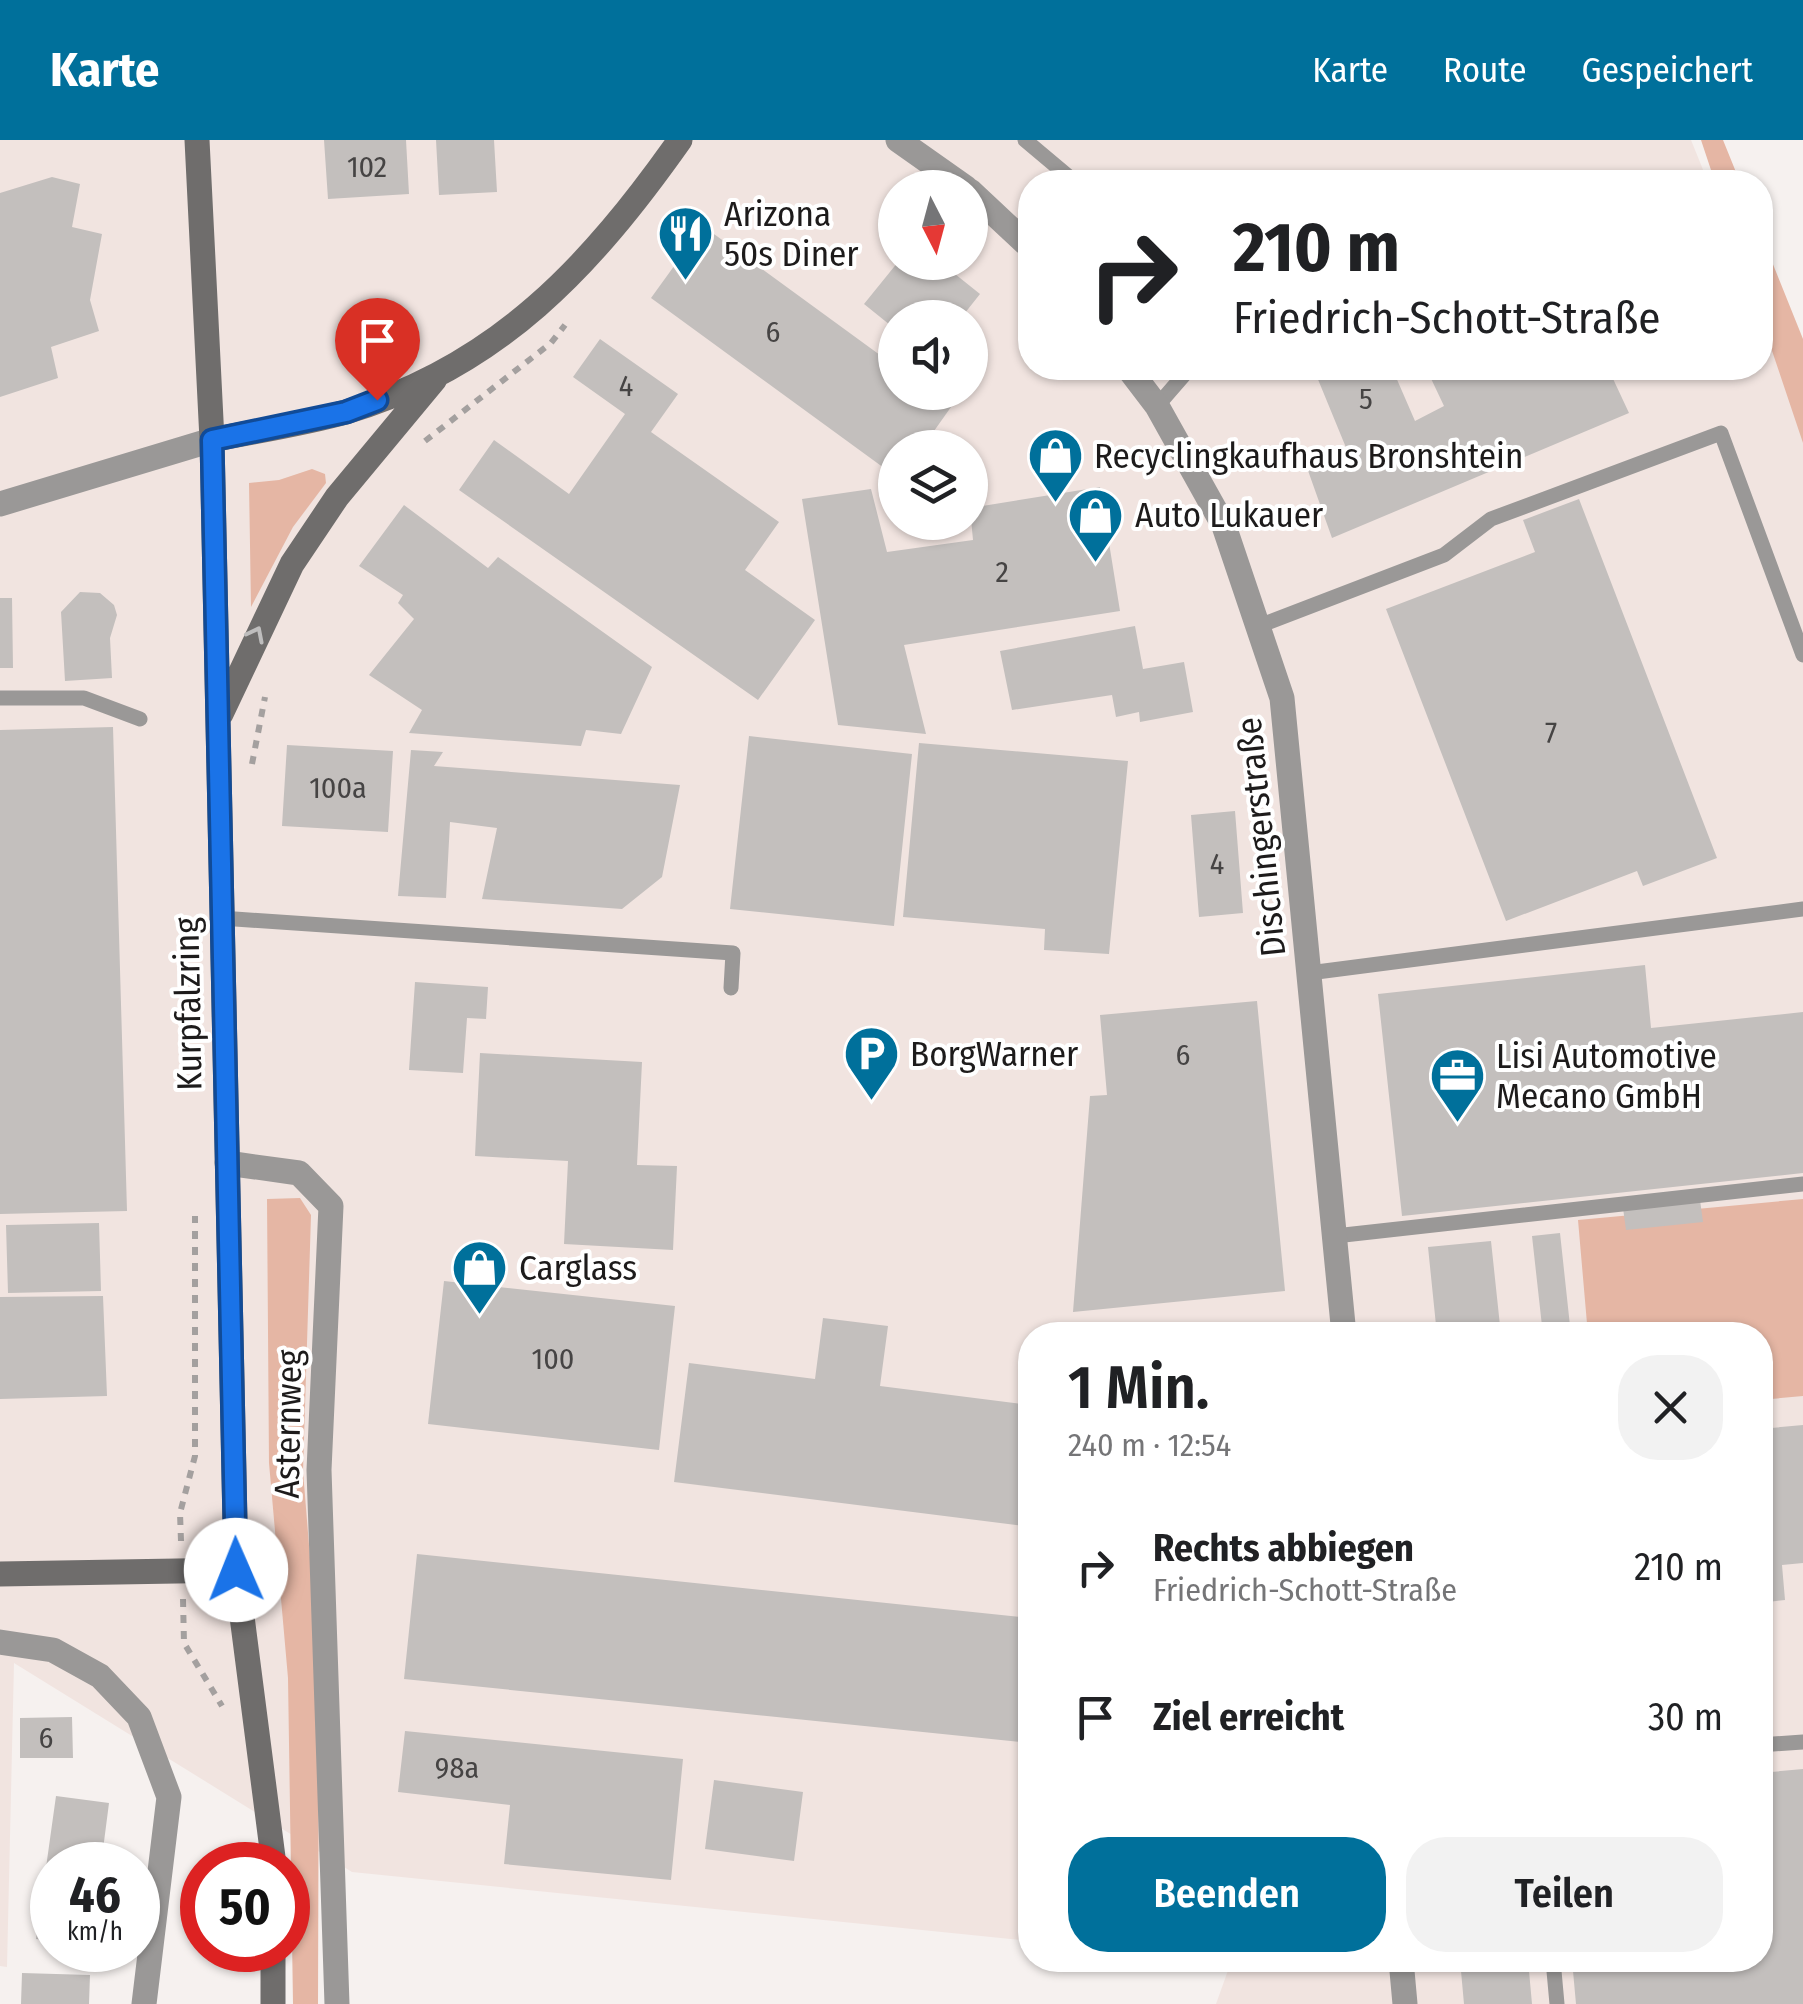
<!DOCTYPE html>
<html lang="de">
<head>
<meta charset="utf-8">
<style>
  :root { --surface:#fff; --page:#f2f2f2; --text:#202124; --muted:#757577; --accent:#00709b }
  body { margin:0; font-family:"Fira Sans Condensed",sans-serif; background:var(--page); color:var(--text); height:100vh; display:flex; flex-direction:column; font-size:38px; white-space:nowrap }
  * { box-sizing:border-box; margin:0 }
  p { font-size:32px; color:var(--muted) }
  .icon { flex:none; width:55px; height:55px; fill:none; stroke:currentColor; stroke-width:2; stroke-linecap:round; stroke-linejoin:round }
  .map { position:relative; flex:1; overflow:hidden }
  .details { position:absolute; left:1018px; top:1182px; width:755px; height:650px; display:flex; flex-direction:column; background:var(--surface); border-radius:40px; box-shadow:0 2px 8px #0004 }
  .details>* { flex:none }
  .guide { position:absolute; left:1018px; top:30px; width:755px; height:210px; border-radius:40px; box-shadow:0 2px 8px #0004; background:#fff; color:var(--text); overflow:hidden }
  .needle { width:65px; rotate:174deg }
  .buttons { position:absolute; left:878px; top:30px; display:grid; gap:20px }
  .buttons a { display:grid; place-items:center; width:110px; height:110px; border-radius:50%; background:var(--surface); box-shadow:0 2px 8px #0004; font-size:50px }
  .speed { position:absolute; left:30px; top:1702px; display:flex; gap:20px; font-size:50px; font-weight:700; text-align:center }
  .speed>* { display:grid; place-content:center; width:130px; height:130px; border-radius:50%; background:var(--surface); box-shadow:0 2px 8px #0004; line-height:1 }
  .speed small { font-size:25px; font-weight:400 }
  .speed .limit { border:15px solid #d22; background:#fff; color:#111 }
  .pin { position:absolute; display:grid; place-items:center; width:85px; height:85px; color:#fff; margin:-102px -42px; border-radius:50% 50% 50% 0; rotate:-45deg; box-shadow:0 0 10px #0007 }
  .pin .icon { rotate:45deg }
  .me { position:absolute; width:110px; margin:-55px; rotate:359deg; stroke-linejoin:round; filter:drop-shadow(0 0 8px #0008) }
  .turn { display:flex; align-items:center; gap:35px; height:210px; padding:0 50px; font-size:45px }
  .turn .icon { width:130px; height:130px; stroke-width:2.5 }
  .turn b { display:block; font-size:70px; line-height:85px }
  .round { display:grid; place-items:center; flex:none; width:105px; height:105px; border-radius:40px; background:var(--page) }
  .head { display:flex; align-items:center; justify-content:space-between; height:170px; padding:0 50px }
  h1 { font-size:60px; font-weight:600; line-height:75px }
  .button { display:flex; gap:20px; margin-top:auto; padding:20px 50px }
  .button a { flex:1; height:115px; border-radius:40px; background:var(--accent); color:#fff; font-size:40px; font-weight:600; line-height:115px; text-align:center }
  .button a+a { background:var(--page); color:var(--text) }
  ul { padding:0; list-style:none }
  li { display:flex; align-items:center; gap:30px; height:150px; padding:0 50px }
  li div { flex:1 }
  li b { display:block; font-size:38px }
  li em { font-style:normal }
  header { display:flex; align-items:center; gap:60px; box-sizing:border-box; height:140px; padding:0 50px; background:var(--accent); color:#fff }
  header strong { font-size:48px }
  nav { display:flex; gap:55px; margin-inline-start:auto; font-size:35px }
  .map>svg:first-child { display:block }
</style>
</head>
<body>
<header>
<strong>Karte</strong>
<nav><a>Karte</a><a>Route</a><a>Gespeichert</a></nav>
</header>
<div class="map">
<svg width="1803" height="1864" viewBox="0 0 1803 1864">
  <rect width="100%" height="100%" fill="#f6f1ef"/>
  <path fill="#f1e4e0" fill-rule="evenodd" d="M 0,0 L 1691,0 L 1708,42 L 1030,42 L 1030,228 L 1760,228 L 1760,153 L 1803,244 L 1803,1864 L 1216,1864 L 1231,1822 L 1221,1820 L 1760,1820 L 1760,1195 L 1030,1195 L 1030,1801 L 352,1732 L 14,1523 L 7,1827 L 0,1826 ZM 895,48 L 970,48 L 970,122 L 895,122 ZM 895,178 L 970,178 L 970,252 L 895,252 ZM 895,308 L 970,308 L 970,382 L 895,382 Z"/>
  <path fill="#e5b6a4" d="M 1701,0 L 1723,0 L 1740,42 L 1715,42 Z
    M 1760,92 L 1803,199 L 1803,303 L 1760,175 Z
    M 312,329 L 325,334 L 326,343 L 293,387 L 251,467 L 249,343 L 279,340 Z
    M 300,1058 L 311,1075 L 303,1331 L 319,1529 L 318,1864 L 293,1864 L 288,1538 L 269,1323 L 267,1059 Z
    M 1803,1059 L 1803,1256 L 1760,1260 L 1760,1195 L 1588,1195 L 1578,1080 Z"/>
  <path fill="#c3bfbd" d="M 324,0 L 406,0 L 409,54 L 328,59 Z
    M 436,0 L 494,0 L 497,52 L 439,55 Z
    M 52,37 L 80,44 L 72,87 L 102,94 L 90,160 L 99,191 L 51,207 L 58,238 L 0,257 L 0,53 Z
    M 703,86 L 895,226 L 895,252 L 931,252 L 951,267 L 922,308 L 895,308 L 895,336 L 651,158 Z
    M 898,122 L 940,122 L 980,154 L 961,178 L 895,178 L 895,189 L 864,164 Z
    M 600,199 L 678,254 L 651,292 L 779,382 L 745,430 L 815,480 L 758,560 L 459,350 L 494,300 L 569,354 L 625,274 L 573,237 Z
    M 1339,228 L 1392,228 L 1415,281 L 1444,266 L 1426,228 L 1608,228 L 1629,273 L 1332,398 L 1306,325 L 1347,310 L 1317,237 Z
    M 1100,347 L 1120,471 L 904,505 L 926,594 L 838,585 L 802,359 L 871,349 L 887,412 L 973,400 L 970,368 Z
    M 1579,359 L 1717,718 L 1643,746 L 1637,731 L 1506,781 L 1386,469 L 1535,412 L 1523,380 Z
    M 404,365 L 488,428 L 498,417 L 652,527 L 621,594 L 586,590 L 581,606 L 409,593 L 422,570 L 369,535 L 414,479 L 398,463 L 403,455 L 359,426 Z
    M 80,452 L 100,453 L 114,465 L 117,475 L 110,498 L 112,538 L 65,541 L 61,472 Z
    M 0,458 L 12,458 L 13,528 L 0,528 Z
    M 1135,486 L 1143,529 L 1184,522 L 1193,572 L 1140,582 L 1139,572 L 1116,577 L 1112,555 L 1012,570 L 1000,511 Z
    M 113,587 L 127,1071 L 0,1074 L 0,590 Z
    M 749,596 L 912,614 L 894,786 L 730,769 Z
    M 919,603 L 1128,621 L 1109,814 L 1044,810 L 1045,789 L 903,777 Z
    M 287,605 L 393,611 L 388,692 L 282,686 Z
    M 411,610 L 443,612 L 434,626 L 680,645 L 662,737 L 622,769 L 482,759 L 497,688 L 450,682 L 446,758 L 398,756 Z
    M 1235,671 L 1243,773 L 1199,777 L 1191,675 Z
    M 1645,825 L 1651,888 L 1803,872 L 1803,1033 L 1402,1076 L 1378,854 Z
    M 415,842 L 488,847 L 486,879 L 467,878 L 463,933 L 409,930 Z
    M 1257,861 L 1285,1151 L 1073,1172 L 1090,956 L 1107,955 L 1100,875 Z
    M 480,913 L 642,922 L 637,1025 L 677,1026 L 673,1110 L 564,1104 L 568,1021 L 475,1016 Z
    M 1700,1060 L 1703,1082 L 1626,1090 L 1623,1068 Z
    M 99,1083 L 101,1151 L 8,1153 L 6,1085 Z
    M 1560,1093 L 1571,1195 L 1543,1195 L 1532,1096 Z
    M 1491,1101 L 1501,1195 L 1437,1195 L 1428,1107 Z
    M 444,1141 L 675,1166 L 659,1310 L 428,1284 Z
    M 103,1156 L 107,1256 L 0,1259 L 0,1157 Z
    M 823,1178 L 888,1186 L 880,1246 L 1030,1265 L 1024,1386 L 674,1342 L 689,1223 L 815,1239 Z
    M 1803,1285 L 1803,1423 L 1782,1425 L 1785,1460 L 1760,1463 L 1760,1289 Z
    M 417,1414 L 1030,1478 L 1030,1603 L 404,1539 Z
    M 72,1577 L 73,1618 L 20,1618 L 20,1578 Z
    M 405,1591 L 683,1619 L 671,1740 L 504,1724 L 510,1665 L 398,1652 Z
    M 1803,1629 L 1803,1864 L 1576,1864 L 1572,1820 L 1760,1820 L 1760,1633 Z
    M 714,1640 L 803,1652 L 794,1721 L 705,1709 Z
    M 56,1656 L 109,1663 L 101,1725 L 52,1725 L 52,1801 L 36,1799 Z
    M 1460,1820 L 1528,1820 L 1532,1864 L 1464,1864 Z
    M 22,1833 L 90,1835 L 89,1864 L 21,1864 Z"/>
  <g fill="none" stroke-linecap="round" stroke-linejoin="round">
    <path stroke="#a4a09f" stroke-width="6" stroke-dasharray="8 8" stroke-linecap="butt" d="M 425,301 L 551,203 L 565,185
      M 252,624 L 265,557
      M 181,1401 L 180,1373 L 195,1316 L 195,1076
      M 183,1459 L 184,1503 L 222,1566"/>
    <path stroke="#9a9897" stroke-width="15" d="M 1025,0 L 1075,42
      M 1157,266 L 1190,228
      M 1259,486 L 1444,415 L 1491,379 L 1721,293 L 1803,515
      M 0,558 L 84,558 L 140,579
      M 221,778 L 733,813 L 731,848
      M 1309,833 L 1803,769
      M 1335,1096 L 1803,1044
      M 1760,1605 L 1803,1602
      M 1553,1820 L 1557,1864"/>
    <path stroke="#9a9897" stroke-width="25" d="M 898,0 L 966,48
      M 970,51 L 1030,107
      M 1128,228 L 1157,266 L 1224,386 L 1282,558 L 1344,1195
      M 0,364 L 212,300
      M 227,1023 L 299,1033 L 331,1066 L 319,1330 L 337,1864
      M 0,1502 L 53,1510 L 100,1536 L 139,1577 L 169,1657 L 144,1864
      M 1401,1820 L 1405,1864"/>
    <path stroke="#6f6d6c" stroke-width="25" d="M 197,0 L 212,300 L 236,1430 L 274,1725
      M 212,300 C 256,291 303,284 346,272 C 499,226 591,126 680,0
      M 221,574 L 292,424 L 337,357 L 435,239
      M 0,1434 L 236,1430
      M 273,1864 L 273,1810"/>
  </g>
  <defs><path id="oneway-chevron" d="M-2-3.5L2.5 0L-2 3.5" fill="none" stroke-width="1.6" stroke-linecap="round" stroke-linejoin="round" transform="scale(2.5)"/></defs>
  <use stroke="#bebdbd" href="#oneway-chevron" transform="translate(256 494) rotate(-63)"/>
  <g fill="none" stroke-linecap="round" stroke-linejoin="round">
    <defs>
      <path id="route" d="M 236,1430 L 212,300 L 346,272 L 377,260"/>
    </defs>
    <use href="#route" stroke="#114b97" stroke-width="25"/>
    <use href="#route" stroke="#1a73e8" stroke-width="18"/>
  </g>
  <defs>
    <symbol id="restaurant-pin" viewBox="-11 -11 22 30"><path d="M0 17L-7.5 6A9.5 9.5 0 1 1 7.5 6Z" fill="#00709b" stroke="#fff"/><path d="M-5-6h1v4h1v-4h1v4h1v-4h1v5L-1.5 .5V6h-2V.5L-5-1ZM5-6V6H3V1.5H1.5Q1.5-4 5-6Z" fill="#fff"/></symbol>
    <symbol id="shop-pin" viewBox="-11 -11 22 30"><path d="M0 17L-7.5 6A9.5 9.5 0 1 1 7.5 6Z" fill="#00709b" stroke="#fff"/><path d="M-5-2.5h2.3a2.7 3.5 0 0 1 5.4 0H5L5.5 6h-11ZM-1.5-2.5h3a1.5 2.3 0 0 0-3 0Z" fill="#fff"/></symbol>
    <symbol id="parking-pin" viewBox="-11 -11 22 30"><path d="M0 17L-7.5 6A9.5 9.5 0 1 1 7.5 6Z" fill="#00709b" stroke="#fff"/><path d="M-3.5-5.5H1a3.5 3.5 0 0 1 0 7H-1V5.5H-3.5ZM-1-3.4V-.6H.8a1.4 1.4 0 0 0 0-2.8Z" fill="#fff"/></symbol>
    <symbol id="office-pin" viewBox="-11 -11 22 30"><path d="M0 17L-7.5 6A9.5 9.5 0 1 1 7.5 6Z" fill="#00709b" stroke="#fff"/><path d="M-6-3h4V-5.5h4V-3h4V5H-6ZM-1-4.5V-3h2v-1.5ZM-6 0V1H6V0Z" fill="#fff"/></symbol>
  </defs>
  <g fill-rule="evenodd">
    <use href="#restaurant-pin" x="654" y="62" width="63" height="86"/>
    <use href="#shop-pin" x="1024" y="284" width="63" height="86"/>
    <use href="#shop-pin" x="1064" y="344" width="63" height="86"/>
    <use href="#parking-pin" x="840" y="882" width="63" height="86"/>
    <use href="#office-pin" x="1426" y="904" width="63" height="86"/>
    <use href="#shop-pin" x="448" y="1096" width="63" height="86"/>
  </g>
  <g text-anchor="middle" stroke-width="8" stroke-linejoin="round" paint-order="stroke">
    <g font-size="30" fill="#464444">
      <text x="367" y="37">102</text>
      <text x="773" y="202">6</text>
      <text x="626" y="256">4</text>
      <text x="1366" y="269">5</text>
      <text x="1002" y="442">2</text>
      <text x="1551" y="603">7</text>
      <text x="338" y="658">100a</text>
      <text x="1217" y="734">4</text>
      <text x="1183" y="925">6</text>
      <text x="553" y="1229">100</text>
      <text x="46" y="1608">6</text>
      <text x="457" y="1638">98a</text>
    </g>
    <g font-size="35" fill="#1d1b1b" stroke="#fff" text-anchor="start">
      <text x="724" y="86">Arizona<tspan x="724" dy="40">50s Diner</tspan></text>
      <text x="1094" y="328">Recyclingkaufhaus Bronshtein</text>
      <text x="1135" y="387">Auto Lukauer</text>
      <text x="910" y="926">BorgWarner</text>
      <text x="1496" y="928">Lisi Automotive<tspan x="1496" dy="40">Mecano GmbH</tspan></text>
      <text x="519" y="1140">Carglass</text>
    </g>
    <g font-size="35" fill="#1d1b1b" stroke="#fff">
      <text transform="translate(1261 697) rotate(-96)" y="12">Dischingerstraße</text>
      <text transform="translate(188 864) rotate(-91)" y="12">Kurpfalzring</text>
      <text transform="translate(288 1284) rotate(-89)" y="12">Asternweg</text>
    </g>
  </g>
</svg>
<div class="buttons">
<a><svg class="needle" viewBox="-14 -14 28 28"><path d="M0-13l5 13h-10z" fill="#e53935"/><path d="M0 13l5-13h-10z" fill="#757577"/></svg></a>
<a><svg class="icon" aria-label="sound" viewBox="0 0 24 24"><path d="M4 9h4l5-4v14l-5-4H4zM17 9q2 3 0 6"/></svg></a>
<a><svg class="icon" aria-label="layers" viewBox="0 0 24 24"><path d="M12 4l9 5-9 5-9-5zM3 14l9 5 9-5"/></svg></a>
</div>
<div class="speed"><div>46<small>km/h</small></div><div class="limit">50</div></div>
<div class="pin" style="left:377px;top:260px;background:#d93025"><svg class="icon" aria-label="arrive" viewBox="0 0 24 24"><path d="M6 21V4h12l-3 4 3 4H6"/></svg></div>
<svg class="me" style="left:236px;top:1430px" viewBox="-20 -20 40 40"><circle r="19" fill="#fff"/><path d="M0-13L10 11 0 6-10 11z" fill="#1a73e8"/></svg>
<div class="guide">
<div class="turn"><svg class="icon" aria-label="right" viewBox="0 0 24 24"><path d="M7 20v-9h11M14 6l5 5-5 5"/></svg><div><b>210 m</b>Friedrich-Schott-Straße</div></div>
</div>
<section class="details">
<div class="head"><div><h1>1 Min.</h1><p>240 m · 12:54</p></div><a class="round"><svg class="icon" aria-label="close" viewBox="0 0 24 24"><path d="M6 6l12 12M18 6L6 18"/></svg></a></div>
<ul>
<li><svg class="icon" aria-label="right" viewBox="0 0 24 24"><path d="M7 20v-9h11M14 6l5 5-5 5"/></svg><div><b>Rechts abbiegen</b><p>Friedrich-Schott-Straße</p></div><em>210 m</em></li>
<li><svg class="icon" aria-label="arrive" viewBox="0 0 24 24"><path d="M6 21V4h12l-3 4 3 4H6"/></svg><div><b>Ziel erreicht</b></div><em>30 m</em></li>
</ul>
<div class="button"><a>Beenden</a><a>Teilen</a></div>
</section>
</div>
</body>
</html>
